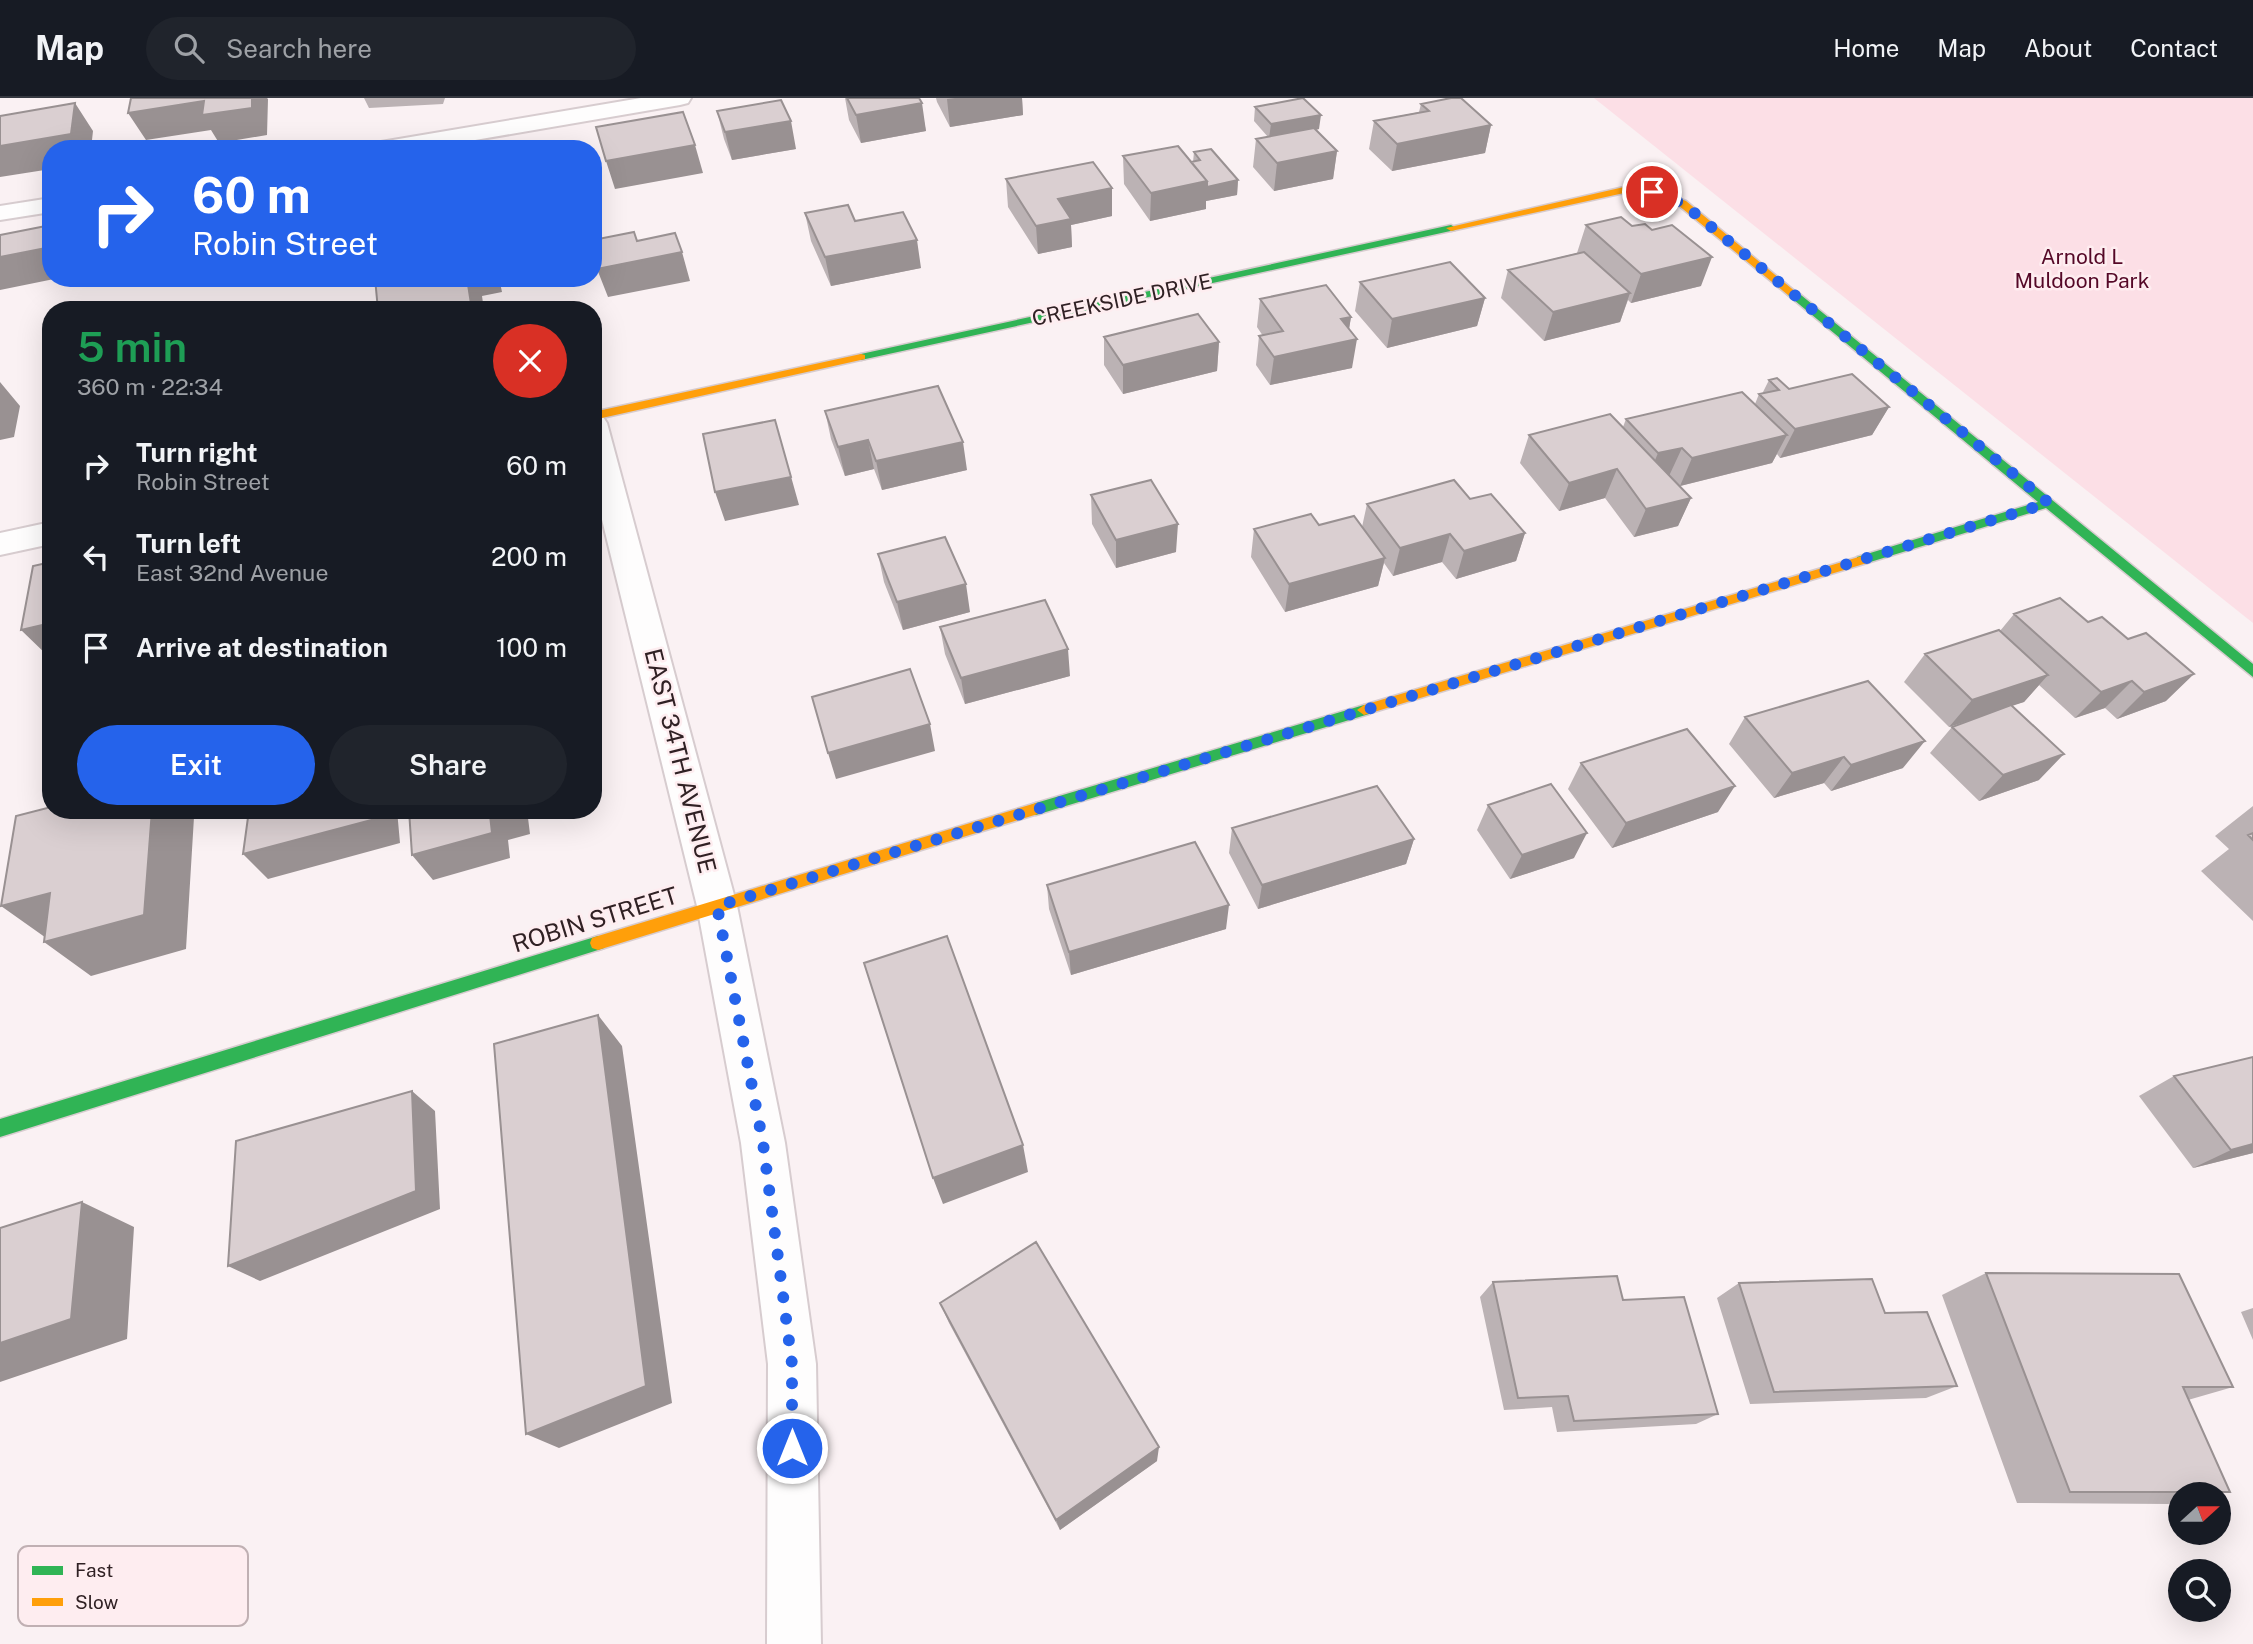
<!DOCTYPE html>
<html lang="en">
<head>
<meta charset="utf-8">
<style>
  :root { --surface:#171b24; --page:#20242c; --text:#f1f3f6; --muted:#9ea1a6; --line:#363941; --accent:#2563eb }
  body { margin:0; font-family:"Public Sans",sans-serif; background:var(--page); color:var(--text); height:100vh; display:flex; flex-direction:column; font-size:26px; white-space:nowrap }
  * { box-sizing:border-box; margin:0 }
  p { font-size:23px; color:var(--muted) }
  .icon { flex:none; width:38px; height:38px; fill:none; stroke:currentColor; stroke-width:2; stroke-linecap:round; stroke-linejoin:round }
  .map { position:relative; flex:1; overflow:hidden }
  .details { position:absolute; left:42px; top:203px; width:560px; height:518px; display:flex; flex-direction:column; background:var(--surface); border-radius:28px; box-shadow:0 7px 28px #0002 }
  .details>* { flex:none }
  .guide { position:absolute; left:42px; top:42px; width:560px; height:147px; border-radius:28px; box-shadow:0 7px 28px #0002; background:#2563eb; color:#fff; overflow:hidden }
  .needle { width:46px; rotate:69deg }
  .fabs { position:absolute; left:2168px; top:1384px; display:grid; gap:14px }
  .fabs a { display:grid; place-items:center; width:63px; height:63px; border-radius:50%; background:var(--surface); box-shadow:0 7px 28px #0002; font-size:35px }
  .pin { position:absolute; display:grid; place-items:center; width:60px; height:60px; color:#fff; margin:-30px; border:4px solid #fff; border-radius:50%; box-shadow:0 2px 7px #0007 }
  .me { position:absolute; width:77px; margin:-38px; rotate:0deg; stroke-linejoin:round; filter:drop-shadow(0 0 5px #0008) }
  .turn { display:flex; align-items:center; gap:24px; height:147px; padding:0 35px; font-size:32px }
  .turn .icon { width:91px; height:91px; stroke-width:2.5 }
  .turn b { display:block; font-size:49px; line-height:60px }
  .round { display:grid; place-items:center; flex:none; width:74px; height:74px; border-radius:37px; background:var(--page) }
  .head { display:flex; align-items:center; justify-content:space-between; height:119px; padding:0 35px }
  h1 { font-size:42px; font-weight:600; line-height:52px; color:#1e9e55 }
  .button { display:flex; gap:14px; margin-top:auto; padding:14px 35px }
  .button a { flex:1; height:80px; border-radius:42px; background:var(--accent); color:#fff; font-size:28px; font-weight:600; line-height:80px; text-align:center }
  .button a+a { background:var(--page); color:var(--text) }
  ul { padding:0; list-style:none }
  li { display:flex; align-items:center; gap:21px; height:91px; padding:0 35px }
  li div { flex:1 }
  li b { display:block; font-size:26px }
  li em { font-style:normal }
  header { display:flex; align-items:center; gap:42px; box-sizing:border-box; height:98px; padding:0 35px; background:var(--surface); border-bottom:2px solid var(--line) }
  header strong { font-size:33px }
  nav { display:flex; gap:38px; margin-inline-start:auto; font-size:24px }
  .search { width:490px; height:63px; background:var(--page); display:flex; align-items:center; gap:18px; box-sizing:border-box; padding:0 24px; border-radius:38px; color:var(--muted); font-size:26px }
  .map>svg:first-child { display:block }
</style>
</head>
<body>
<header>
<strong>Map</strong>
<div class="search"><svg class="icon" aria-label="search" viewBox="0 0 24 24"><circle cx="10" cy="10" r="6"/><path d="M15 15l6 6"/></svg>Search here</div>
<nav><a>Home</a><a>Map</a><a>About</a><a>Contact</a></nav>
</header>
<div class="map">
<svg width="2253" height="1546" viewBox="0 0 2253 1546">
  <rect width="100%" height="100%" fill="#faf1f3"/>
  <path fill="#fcdfe6" d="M 1594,0 L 2253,0 L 2253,525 Z"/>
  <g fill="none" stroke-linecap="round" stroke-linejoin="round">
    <defs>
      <path id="street" d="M 641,0 L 691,0 L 688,5 L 680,7 L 423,51 L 370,51 L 373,46 L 381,44 Z
        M 51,100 L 51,114 L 0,122 L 0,108 Z
        M 593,316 L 603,319 L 607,325 L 737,808 L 785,1045 L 816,1266 L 821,1546 L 767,1546 L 768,1266 L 741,1045 L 697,808 L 593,385 Z
        M 51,424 L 51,446 L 0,457 L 0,435 Z"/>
      <path id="fast" d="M 1451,127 L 1456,130 L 1455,132 L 861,262 L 855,259 L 861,256 Z
        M 1788,193 L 1796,193 L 2253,566 L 2253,579 L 2046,410 L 1867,465 L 1857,465 L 1857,459 L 2038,404 L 1788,197 Z
        M 1364,607 L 1371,612 L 1369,616 L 1036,717 L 1031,715 L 1028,711 L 1031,707 L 1036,705 Z
        M 598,838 L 604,840 L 606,845 L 604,850 L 598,852 L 0,1039 L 0,1021 Z"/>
      <path id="slow" d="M 1624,89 L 1652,91 L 1686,103 L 1797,195 L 1788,197 L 1678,107 L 1651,97 L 1624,95 L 1451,133 L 1446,130 Z
        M 861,256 L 865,257 L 865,261 L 593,322 L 593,314 Z
        M 1862,458 L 1869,462 L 1867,465 L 1364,617 L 1357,612 L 1364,607 Z
        M 1036,705 L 1041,707 L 1044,711 L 1041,715 L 598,852 L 592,850 L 590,845 L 592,840 L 598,838 Z"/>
    </defs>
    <use href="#street" stroke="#d7cccf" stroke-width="4"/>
    <use href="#fast" stroke="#d7cccf" stroke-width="3"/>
    <use href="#slow" stroke="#d7cccf" stroke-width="3"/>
    <use href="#street" fill="#fefdfd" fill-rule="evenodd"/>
    <use href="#fast" fill="#30b455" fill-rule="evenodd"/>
    <use href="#slow" fill="#ff9f0a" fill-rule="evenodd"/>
  </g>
  <path fill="#bbb2b4" d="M 364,0 L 445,0 L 443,6 L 369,10 Z
    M 845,0 L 919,0 L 926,33 L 861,45 L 849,22 Z
    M 936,0 L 1022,0 L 1023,17 L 950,29 L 937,4 Z
    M 1421,6 L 1491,27 L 1485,55 L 1392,73 L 1369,51 L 1374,23 L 1419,14 Z
    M 1255,9 L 1319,31 L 1316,32 L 1337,53 L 1333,81 L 1274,93 L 1253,69 L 1256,41 L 1268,39 L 1254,23 Z
    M 717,13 L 796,51 L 732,62 L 724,41 Z
    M 1194,54 L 1238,82 L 1237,97 L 1206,103 L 1206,111 L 1150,123 L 1124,86 L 1123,58 L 1191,64 L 1193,64 Z
    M 1006,81 L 1112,118 L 1071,127 L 1072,149 L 1038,156 L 1008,109 Z
    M 805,115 L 855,123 L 921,170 L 831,188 L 811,143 Z
    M 1586,127 L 1701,188 L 1631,205 L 1628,202 L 1620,224 L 1544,243 L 1501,200 L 1508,172 L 1577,155 Z
    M 1360,184 L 1485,200 L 1477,228 L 1387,250 L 1355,213 Z
    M 1260,201 L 1351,219 L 1349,231 L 1352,270 L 1270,287 L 1256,267 L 1259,238 L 1263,238 L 1257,229 Z
    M 1104,239 L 1219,244 L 1217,273 L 1123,296 L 1104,267 Z
    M 1769,282 L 1789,291 L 1889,309 L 1872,337 L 1780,360 L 1777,356 L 1772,365 L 1680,388 L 1691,400 L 1678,428 L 1634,439 L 1605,400 L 1559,413 L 1520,365 L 1529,337 L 1623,329 L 1626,321 L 1755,306 L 1759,296 L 1762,296 Z
    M 825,313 L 967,372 L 882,392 L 874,371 L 845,378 L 831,341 Z
    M 1091,397 L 1176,454 L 1116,470 L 1092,426 Z
    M 1470,401 L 1525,435 L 1516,463 L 1456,481 L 1442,464 L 1393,478 L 1384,465 L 1378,488 L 1285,514 L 1251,459 L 1254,431 L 1319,427 L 1362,429 L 1367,406 Z
    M 878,456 L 970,514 L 903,532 L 884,484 Z
    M 2014,516 L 2166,603 L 2117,621 L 2105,610 L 2075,620 L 2039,587 L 2024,604 L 2012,607 L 2039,682 L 1979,703 L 1930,655 L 1952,629 L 1977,620 L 1949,629 L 1904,584 L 1925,556 L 2000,533 Z
    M 940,529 L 1070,578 L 965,606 L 945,556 Z
    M 1745,619 L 1903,670 L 1831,693 L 1824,685 L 1774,700 L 1729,646 Z
    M 1581,665 L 1718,714 L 1612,750 L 1568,691 Z
    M 1488,707 L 1574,760 L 1510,781 L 1477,732 Z
    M 2253,708 L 2253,823 L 2201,773 L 2229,751 L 2215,738 Z
    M 1232,730 L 1414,741 L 1406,766 L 1258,811 L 1229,755 Z
    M 1047,787 L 1226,831 L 1071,877 L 1049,811 Z
    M 2253,959 L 2253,1055 L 2193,1070 L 2139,998 L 2174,978 Z
    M 1986,1175 L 2233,1289 L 2188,1302 L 2230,1394 L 2218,1396 L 2180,1396 L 2180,1404 L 2168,1406 L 2017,1405 L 1942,1197 Z
    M 1493,1184 L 1623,1202 L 1718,1316 L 1696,1326 L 1557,1334 L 1552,1309 L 1504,1312 L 1480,1199 Z
    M 1739,1185 L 1885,1215 L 1957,1288 L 1926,1300 L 1750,1306 L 1717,1200 Z
    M 940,1205 L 1157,1363 L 1060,1432 L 949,1225 Z
    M 2253,1210 L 2253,1242 L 2241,1214 Z"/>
  <path fill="#999192" d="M 252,0 L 267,0 L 268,1 L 267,37 L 219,45 L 211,32 L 146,42 L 128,15 L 204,3 Z
    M 955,0 L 1022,0 L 1023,17 L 950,29 L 947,1 Z
    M 75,5 L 93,33 L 91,51 L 51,51 L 51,71 L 0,79 L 0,48 Z
    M 922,5 L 926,33 L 861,45 L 856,17 Z
    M 1321,17 L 1319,31 L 1269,40 L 1271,26 Z
    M 791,23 L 796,51 L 732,62 L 725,34 Z
    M 1491,27 L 1485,55 L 1392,73 L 1397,46 Z
    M 695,47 L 703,75 L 615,91 L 606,63 Z
    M 1337,53 L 1333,81 L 1274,93 L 1277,65 Z
    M 1238,82 L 1237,97 L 1206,103 L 1206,111 L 1150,123 L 1151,95 L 1207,83 Z
    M 1112,90 L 1112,118 L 1071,127 L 1072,149 L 1038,156 L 1036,128 L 1058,101 Z
    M 917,142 L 921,170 L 831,188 L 825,159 Z
    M 51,149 L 51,180 L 59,180 L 0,192 L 0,159 Z
    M 682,154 L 690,183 L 608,199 L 597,171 Z
    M 1712,159 L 1701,188 L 1631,205 L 1641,176 Z
    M 467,180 L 499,180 L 502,194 L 482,198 L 484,212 L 472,212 Z
    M 1630,195 L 1620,224 L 1544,243 L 1553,214 Z
    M 1485,200 L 1477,228 L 1387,250 L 1392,221 Z
    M 1351,219 L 1347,243 L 1357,241 L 1352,270 L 1270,287 L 1274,259 L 1341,221 Z
    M 1219,244 L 1217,273 L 1123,296 L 1123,267 Z
    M 0,284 L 20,308 L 14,339 L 0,342 Z
    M 1889,309 L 1872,337 L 1780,360 L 1795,331 Z
    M 1787,337 L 1772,365 L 1680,388 L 1692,360 Z
    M 868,342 L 874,371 L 845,378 L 838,349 Z
    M 963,344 L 967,372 L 882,392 L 876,363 Z
    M 783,350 L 799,407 L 725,423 L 715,394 Z
    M 1682,350 L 1669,378 L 1646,384 L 1658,355 Z
    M 1617,371 L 1605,400 L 1559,413 L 1569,385 Z
    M 1691,400 L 1678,428 L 1634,439 L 1646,411 Z
    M 1178,426 L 1176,454 L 1116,470 L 1116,442 Z
    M 1525,435 L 1516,463 L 1456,481 L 1464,453 Z
    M 1450,436 L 1442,464 L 1393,478 L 1400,450 Z
    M 1385,460 L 1378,488 L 1285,514 L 1289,486 Z
    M 966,486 L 970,514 L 903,532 L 897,504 Z
    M 51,525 L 51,559 L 49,559 L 21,532 Z
    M 1068,551 L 1070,578 L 965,606 L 961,580 Z
    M 2194,576 L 2166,603 L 2117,621 L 2144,594 Z
    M 2048,577 L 2024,604 L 1949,629 L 1972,602 Z
    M 2132,583 L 2105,610 L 2075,620 L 2101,594 Z
    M 930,626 L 935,653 L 836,681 L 828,655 Z
    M 1925,643 L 1903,670 L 1831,693 L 1851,667 Z
    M 2064,656 L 2039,682 L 1979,703 L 2003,677 Z
    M 1844,659 L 1824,685 L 1774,700 L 1792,675 Z
    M 1735,688 L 1718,714 L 1612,750 L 1626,725 Z
    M 152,712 L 187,712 L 194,719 L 186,851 L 91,878 L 44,844 Z
    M 378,712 L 397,712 L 400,745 L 268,781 L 243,756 Z
    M 507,712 L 527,712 L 530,736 L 508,742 L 510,760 L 433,782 L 412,757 L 490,717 Z
    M 1587,735 L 1574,760 L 1510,781 L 1522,757 Z
    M 1414,741 L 1406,766 L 1258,811 L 1262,787 Z
    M 50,795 L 49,842 L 1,808 Z
    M 1229,807 L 1226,831 L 1071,877 L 1069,854 Z
    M 598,917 L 622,948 L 672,1305 L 559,1350 L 526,1336 Z
    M 412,993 L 435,1013 L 440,1111 L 260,1183 L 228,1168 Z
    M 2253,1046 L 2253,1055 L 2193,1070 L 2231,1052 Z
    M 1023,1047 L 1028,1074 L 943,1106 L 933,1080 Z
    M 82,1104 L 134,1129 L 127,1241 L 0,1284 L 0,1245 Z
    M 1159,1349 L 1157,1363 L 1060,1432 L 1056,1422 Z"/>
  <path fill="#dacfd1" stroke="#999192" stroke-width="2" d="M 131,0 L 252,0 L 252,10 L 202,17 L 204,3 L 128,15 Z
    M 847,0 L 919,0 L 922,5 L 856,17 Z
    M 1303,0 L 1321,17 L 1271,26 L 1255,9 Z
    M 1451,0 L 1461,0 L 1491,27 L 1397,46 L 1374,23 L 1429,13 L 1421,6 Z
    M 781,2 L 791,23 L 725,34 L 717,13 Z
    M 75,5 L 71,36 L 0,48 L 0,18 Z
    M 683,14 L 695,47 L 606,63 L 596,29 Z
    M 1314,30 L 1337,53 L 1277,65 L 1256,41 Z
    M 498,44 L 499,51 L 452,51 Z
    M 1178,48 L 1207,83 L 1151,95 L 1123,58 Z
    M 1211,51 L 1238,82 L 1207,89 L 1207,83 L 1191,64 L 1200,62 L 1194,54 Z
    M 1093,64 L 1112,90 L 1058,101 L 1071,121 L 1036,128 L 1006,81 Z
    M 848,107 L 855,123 L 903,114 L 917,142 L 825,159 L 805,115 Z
    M 1621,119 L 1632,128 L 1645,126 L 1652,132 L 1672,127 L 1712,159 L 1641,176 L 1586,127 Z
    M 51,127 L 51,149 L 0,159 L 0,137 Z
    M 634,134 L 637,143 L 675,135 L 682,154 L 597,171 L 593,154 L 593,142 Z
    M 1584,154 L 1630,195 L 1553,214 L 1508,172 Z
    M 1450,164 L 1485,200 L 1392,221 L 1360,184 Z
    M 375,180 L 467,180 L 472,212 L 378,212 Z
    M 1326,187 L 1351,219 L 1341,221 L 1357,241 L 1274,259 L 1259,238 L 1283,233 L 1260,201 Z
    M 355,208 L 354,212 L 329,212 Z
    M 1198,216 L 1219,244 L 1123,267 L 1104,239 Z
    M 1852,276 L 1889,309 L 1795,331 L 1759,296 L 1779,292 L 1769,282 L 1777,280 L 1789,291 Z
    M 938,288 L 963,344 L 876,363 L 868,342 L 838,349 L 825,313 Z
    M 1742,294 L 1787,337 L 1692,360 L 1682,350 L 1658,355 L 1626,321 Z
    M 1610,316 L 1691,400 L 1646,411 L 1617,371 L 1569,385 L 1529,337 Z
    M 775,322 L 791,379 L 715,394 L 703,336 Z
    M 1151,382 L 1178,426 L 1116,442 L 1091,397 Z
    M 1454,382 L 1470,401 L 1491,396 L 1525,435 L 1464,453 L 1450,436 L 1400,450 L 1367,406 Z
    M 1311,416 L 1319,427 L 1354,418 L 1385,460 L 1289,486 L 1254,431 Z
    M 945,439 L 966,486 L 897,504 L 878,456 Z
    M 51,464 L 51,525 L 21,532 L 33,468 Z
    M 2060,500 L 2088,524 L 2102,519 L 2128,541 L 2146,535 L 2194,576 L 2144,594 L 2132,583 L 2101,594 L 2014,516 Z
    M 1045,502 L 1068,551 L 961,580 L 940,529 Z
    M 1999,532 L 2048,577 L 1972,602 L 1925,556 Z
    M 910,571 L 930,626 L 828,655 L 812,599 Z
    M 1868,583 L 1925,643 L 1851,667 L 1844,659 L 1792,675 L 1745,619 Z
    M 2011,607 L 2064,656 L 2003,677 L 1952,629 Z
    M 1687,631 L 1735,688 L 1626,725 L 1581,665 Z
    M 1551,686 L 1587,735 L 1522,757 L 1488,707 Z
    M 1377,688 L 1414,741 L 1262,787 L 1232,730 Z
    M 51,709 L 51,712 L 152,712 L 144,817 L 44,844 L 50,795 L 1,808 L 16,718 Z
    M 249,712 L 378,712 L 379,720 L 243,756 Z
    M 409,712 L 507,712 L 490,717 L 492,735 L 412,757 Z
    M 2253,735 L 2253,742 L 2248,737 Z
    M 1195,744 L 1229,807 L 1069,854 L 1047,787 Z
    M 947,838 L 1023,1047 L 933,1080 L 864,865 Z
    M 598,917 L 646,1288 L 526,1336 L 494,946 Z
    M 2253,959 L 2253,1046 L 2231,1052 L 2174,978 Z
    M 412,993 L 416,1093 L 228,1168 L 236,1043 Z
    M 82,1104 L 71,1221 L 0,1245 L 0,1130 Z
    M 1036,1144 L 1159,1349 L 1056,1422 L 940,1205 Z
    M 1986,1175 L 2179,1176 L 2233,1289 L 2183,1289 L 2230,1394 L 2070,1394 Z
    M 1617,1178 L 1623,1202 L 1684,1199 L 1718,1316 L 1574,1323 L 1568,1298 L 1518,1300 L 1493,1184 Z
    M 1872,1181 L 1885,1215 L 1927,1214 L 1957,1288 L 1774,1294 L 1739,1185 Z"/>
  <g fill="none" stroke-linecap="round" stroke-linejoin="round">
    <path stroke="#2563eb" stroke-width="12" stroke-dasharray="0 21.6" d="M 792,1350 L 792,1266 L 763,1045 L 717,808 L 2049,405 L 1682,105 L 1652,94"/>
  </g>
  <g text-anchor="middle" stroke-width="5" stroke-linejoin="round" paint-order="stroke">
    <g font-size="21" fill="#550827" stroke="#feedf0">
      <text x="2082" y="166">Arnold L<tspan x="2082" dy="24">Muldoon Park</tspan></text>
    </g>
    <g font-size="21" fill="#302124" stroke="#feedf0">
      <text transform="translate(1122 202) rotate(-12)" y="7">CREEKSIDE DRIVE</text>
    </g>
    <g font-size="24" fill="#302124" stroke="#feedf0">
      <text transform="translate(680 663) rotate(76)" y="8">EAST 34TH AVENUE</text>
      <text transform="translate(595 822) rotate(-17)" y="8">ROBIN STREET</text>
    </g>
  </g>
  <rect x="18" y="1448" width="230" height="80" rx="10" fill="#feedf0" stroke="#c0b0b3" stroke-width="2"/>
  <rect x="32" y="1468" width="31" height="9" fill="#30b455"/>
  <rect x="32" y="1500" width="31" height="8" fill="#ff9f0a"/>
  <g font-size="19" fill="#302124">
    <text x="75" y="1479">Fast</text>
    <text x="75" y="1511">Slow</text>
  </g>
</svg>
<div class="fabs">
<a><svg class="needle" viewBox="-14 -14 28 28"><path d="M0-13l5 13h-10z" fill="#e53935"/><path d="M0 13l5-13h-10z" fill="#9ea1a6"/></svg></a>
<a><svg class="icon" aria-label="search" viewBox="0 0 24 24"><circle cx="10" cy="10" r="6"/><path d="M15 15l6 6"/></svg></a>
</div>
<div class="pin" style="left:1652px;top:94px;background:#d93025"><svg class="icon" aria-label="arrive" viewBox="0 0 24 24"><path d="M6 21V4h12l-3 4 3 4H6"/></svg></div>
<svg class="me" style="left:792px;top:1350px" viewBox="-20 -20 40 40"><circle r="17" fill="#2563eb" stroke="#fff" stroke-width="3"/><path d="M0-11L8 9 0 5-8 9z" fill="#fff"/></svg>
<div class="guide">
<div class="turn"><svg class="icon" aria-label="right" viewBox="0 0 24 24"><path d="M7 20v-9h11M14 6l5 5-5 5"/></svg><div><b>60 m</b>Robin Street</div></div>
</div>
<section class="details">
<div class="head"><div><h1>5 min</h1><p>360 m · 22:34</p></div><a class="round" style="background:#d93025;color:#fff"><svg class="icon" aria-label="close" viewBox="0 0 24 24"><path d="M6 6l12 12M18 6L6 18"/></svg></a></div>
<ul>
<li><svg class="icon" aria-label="right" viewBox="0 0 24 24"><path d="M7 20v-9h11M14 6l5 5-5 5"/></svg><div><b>Turn right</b><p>Robin Street</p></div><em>60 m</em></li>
<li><svg class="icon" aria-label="left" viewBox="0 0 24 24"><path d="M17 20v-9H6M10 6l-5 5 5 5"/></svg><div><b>Turn left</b><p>East 32nd Avenue</p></div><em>200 m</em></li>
<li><svg class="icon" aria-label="arrive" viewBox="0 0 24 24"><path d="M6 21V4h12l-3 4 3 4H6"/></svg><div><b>Arrive at destination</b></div><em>100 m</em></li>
</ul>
<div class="button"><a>Exit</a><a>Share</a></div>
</section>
</div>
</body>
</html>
